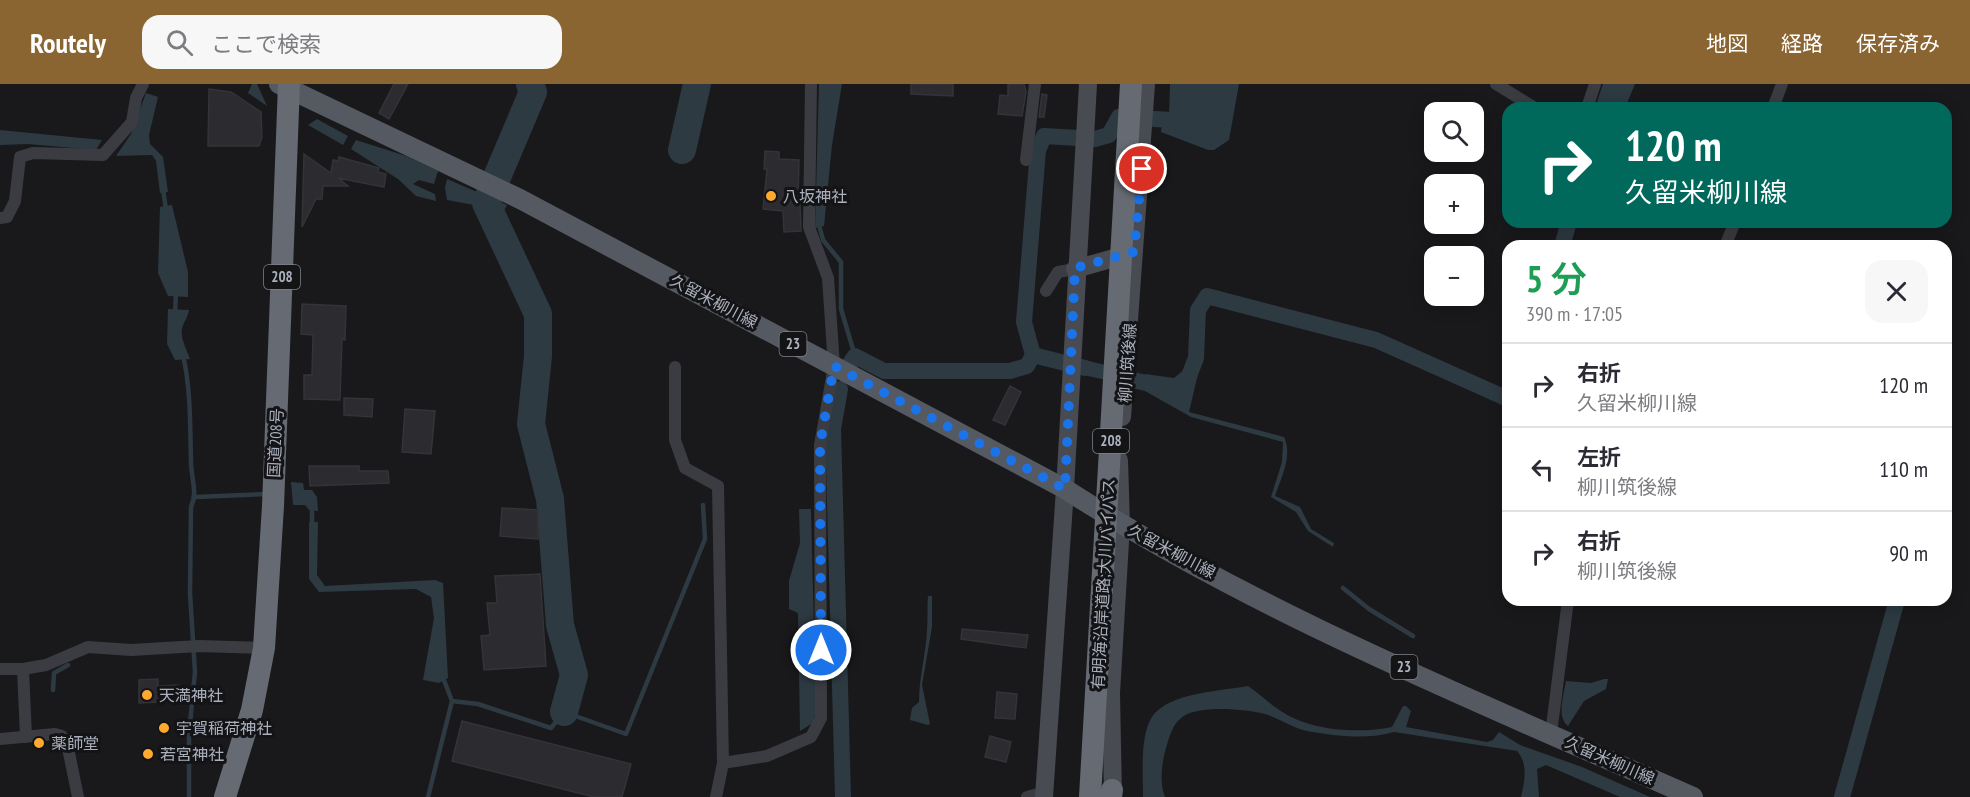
<!DOCTYPE html>
<html lang="ja">
<head>
<meta charset="utf-8">
<style>
  :root { --surface:#fff; --page:#f7f7f7; --text:#2b2b33; --muted:#7c7c81; --line:#e1e1e2; --accent:#8a6431 }
  body { margin:0; font-family:"PT Sans Narrow","Noto Sans JP",sans-serif; background:var(--page); color:var(--text); height:100vh; display:flex; flex-direction:column; font-size:22px; white-space:nowrap }
  * { box-sizing:border-box; margin:0 }
  p { font-size:20px; color:var(--muted) }
  .icon { flex:none; width:33px; height:33px; fill:none; stroke:currentColor; stroke-width:2; stroke-linecap:round; stroke-linejoin:round }
  .map { position:relative; flex:1; overflow:hidden }
  .panel { position:absolute; left:1502px; top:156px; width:450px; height:366px; display:flex; flex-direction:column; background:var(--surface); border-radius:18px; box-shadow:0 3px 15px #0003 }
  .panel>* { flex:none }
  .top-card { position:absolute; left:1502px; top:18px; width:450px; height:126px; border-radius:18px; box-shadow:0 3px 15px #0003; background:#00695c; color:#fff; overflow:hidden }
  .tools { position:absolute; left:1424px; top:18px; display:grid; gap:12px }
  .tools a { display:grid; place-items:center; width:60px; height:60px; border-radius:12px; background:var(--surface); box-shadow:0 3px 15px #0003; font-size:30px }
  .pin { position:absolute; display:grid; place-items:center; width:51px; height:51px; color:#fff; margin:-26px; border:3px solid #fff; border-radius:50%; box-shadow:0 2px 6px #0007 }
  .me { position:absolute; width:66px; margin:-33px; rotate:0deg; stroke-linejoin:round; filter:drop-shadow(0 0 4px #0008) }
  .turn { display:flex; align-items:center; gap:21px; height:126px; padding:0 24px; font-size:27px }
  .turn .icon { width:78px; height:78px; stroke-width:2.5 }
  .turn b { display:block; font-size:42px; line-height:51px }
  .round { display:grid; place-items:center; flex:none; width:63px; height:63px; border-radius:18px; background:var(--page) }
  .headline { display:flex; align-items:center; justify-content:space-between; height:102px; padding:0 24px }
  h1 { font-size:36px; font-weight:600; line-height:45px; color:#1e9e55 }
  ul { padding:0; list-style:none }
  li { display:flex; align-items:center; gap:18px; height:84px; padding:0 24px; border-top:2px solid var(--line) }
  li div { flex:1 }
  li b { display:block; font-size:22px }
  li em { font-style:normal }
  header { display:flex; align-items:center; gap:36px; box-sizing:border-box; height:84px; padding:0 30px; background:var(--accent); color:#fff }
  header strong { font-size:28px }
  nav { display:flex; gap:33px; margin-inline-start:auto; font-size:21px }
  .search { width:420px; height:54px; background:var(--page); display:flex; align-items:center; gap:15px; box-sizing:border-box; padding:0 21px; border-radius:18px; color:var(--muted); font-size:22px }
  .map>svg:first-child { display:block }
</style>
</head>
<body>
<header>
<strong>Routely</strong>
<div class="search"><svg class="icon" aria-label="search" viewBox="0 0 24 24"><circle cx="10" cy="10" r="6"/><path d="M15 15l6 6"/></svg>ここで検索</div>
<nav><a>地図</a><a>経路</a><a>保存済み</a></nav>
</header>
<div class="map">
<svg width="1970" height="713" viewBox="0 0 1970 713">
  <rect width="100%" height="100%" fill="#19191c"/>
  <path fill="#2d3a42" d="M 252,0 L 257,0 L 267,22 L 248,9 Z
    M 819,0 L 842,0 L 832,61 L 824,142 L 815,144 Z
    M 1170,0 L 1239,0 L 1229,56 L 1214,66 L 1208,66 L 1161,48 L 1163,33 L 1169,33 Z
    M 1603,0 L 1635,0 L 1625,24 L 1595,24 Z
    M 146,9 L 158,13 L 149,51 L 150,60 L 163,73 L 168,108 L 160,109 L 156,77 L 152,71 L 116,72 L 131,50 Z
    M 317,35 L 348,52 L 343,61 L 308,41 Z
    M 0,46 L 102,56 L 96,66 L 28,60 L 0,61 Z
    M 356,56 L 406,72 L 438,87 L 434,100 L 419,96 L 413,100 L 435,110 L 436,117 L 416,112 L 398,95 L 351,65 Z
    M 447,95 L 507,121 L 500,134 L 527,189 L 511,199 L 474,121 L 447,116 L 445,104 Z
    M 172,121 L 188,188 L 188,213 L 168,212 L 158,189 L 160,123 Z
    M 168,225 L 189,226 C 188,234 183,238 182,245 C 180,254 187,266 190,275 L 175,276 L 167,260 Z
    M 1080,275 L 1118,284 L 1115,298 L 1079,290 Z
    M 1190,276 L 1201,277 L 1189,328 L 1284,353 C 1293,371 1281,394 1275,412 L 1300,423 L 1311,445 L 1334,459 L 1333,463 L 1308,447 L 1296,428 L 1271,413 L 1282,378 L 1283,358 L 1191,333 L 1145,307 L 1145,290 L 1174,294 L 1186,284 Z
    M 291,398 L 303,399 L 304,406 L 312,406 L 317,413 L 318,427 L 309,426 L 305,421 L 293,421 Z
    M 799,425 L 811,425 L 816,627 L 813,639 L 800,647 L 798,529 L 789,525 L 789,497 L 800,459 Z
    M 309,438 L 318,438 L 317,491 L 325,502 L 435,496 L 443,499 L 448,594 L 439,599 L 423,596 L 434,534 L 431,513 L 416,505 L 319,508 L 309,495 Z
    M 928,512 L 932,512 L 932,543 L 922,601 L 930,640 L 928,641 L 910,636 L 912,624 L 919,618 C 919,593 926,570 927,546 C 928,535 927,524 928,512 Z
    M 1604,595 L 1608,595 L 1606,605 L 1584,617 L 1568,642 C 1556,633 1564,610 1566,597 L 1591,599 Z
    M 1248,602 C 1259,609 1267,618 1278,625 C 1308,647 1357,650 1392,643 L 1403,622 L 1406,622 L 1411,627 L 1406,643 L 1487,658 L 1493,656 L 1499,648 L 1520,661 L 1582,683 L 1650,713 L 1620,713 L 1546,681 L 1537,685 L 1539,713 L 1521,713 C 1525,697 1528,679 1517,667 L 1394,648 C 1368,656 1334,652 1307,647 C 1293,644 1279,634 1265,630 C 1246,625 1194,620 1180,635 C 1172,642 1169,654 1166,664 C 1162,678 1159,699 1165,713 L 1143,713 C 1143,691 1139,644 1156,628 C 1177,608 1221,607 1248,602 Z"/>
  <g fill="none" stroke-linecap="round" stroke-linejoin="round">
    <path stroke="#2d3a42" stroke-width="4.5" d="M 163,105 L 166,126
      M 818,137 L 823,156 L 841,178 L 841,225 L 855,272
      M 175,231 L 176,206
      M 183,271 C 191,306 190,342 191,378 C 191,394 198,408 191,423 L 190,509 L 195,588 L 189,650 L 189,713
      M 195,413 L 267,410
      M 312,423 L 312,441
      M 1343,504 L 1369,525 L 1413,552
      M 442,591 L 452,617 L 478,620 L 551,644 L 564,628 L 626,650 L 705,455 L 703,421
      M 53,606 L 54,589 L 68,581
      M 428,713 L 452,617"/>
    <path stroke="#2d3a42" stroke-width="16" d="M 1562,162 L 1569,138
      M 1033,271 L 1085,284
      M 849,281 L 855,272 L 884,287 L 1010,287 L 1027,282 L 1033,271 L 1024,238 L 1038,66 L 1044,52 L 1095,55 L 1109,51 L 1119,33 L 1172,36 L 1196,17 L 1201,0
      M 1113,291 L 1166,304
      M 1187,297 L 1196,274 L 1198,226 L 1207,212 L 1376,256 L 1508,315
      M 840,305 L 833,345 L 843,713
      M 1842,713 L 1897,516"/>
    <path stroke="#2d3a42" stroke-width="28" d="M 530,0 L 533,8 L 486,119 L 538,230 L 538,272 L 531,340 L 550,415 L 560,541 L 574,591 L 564,628
      M 682,66 L 697,0"/>
  </g>
  <path fill="#2c2c30" stroke="#333338" stroke-width="1.5" d="M 394,0 L 408,0 L 389,35 L 379,29 Z
    M 911,0 L 953,0 L 953,12 L 911,10 Z
    M 1008,0 L 1024,0 L 1026,8 L 1022,32 L 998,30 L 1000,11 L 1008,12 Z
    M 209,5 L 231,8 L 261,28 L 262,53 L 259,62 L 208,62 Z
    M 1042,10 L 1047,11 L 1044,33 L 1039,33 Z
    M 765,67 L 779,68 L 779,75 L 799,76 L 798,118 L 800,118 L 801,147 L 784,148 L 783,127 L 763,125 L 767,85 L 764,85 Z
    M 304,70 L 331,89 L 333,76 L 338,77 L 339,73 L 379,84 L 378,88 L 386,90 L 384,103 L 338,94 L 348,102 L 323,102 L 322,115 L 316,115 L 302,143 Z
    M 302,220 L 346,222 L 345,256 L 342,255 L 340,316 L 304,315 L 304,291 L 312,291 L 313,251 L 301,250 Z
    M 1010,302 L 1021,308 L 1005,341 L 993,336 Z
    M 344,314 L 373,315 L 372,333 L 344,331 Z
    M 405,325 L 435,327 L 431,370 L 402,368 Z
    M 309,382 L 359,382 L 359,387 L 388,387 L 389,399 L 310,402 Z
    M 502,424 L 538,426 L 538,455 L 500,452 Z
    M 540,490 L 546,582 L 484,586 L 481,552 L 490,551 L 487,519 L 497,519 L 495,492 Z
    M 962,545 L 1028,551 L 1026,564 L 961,555 Z
    M 158,595 L 158,602 L 178,601 L 179,617 L 139,619 L 139,596 Z
    M 997,608 L 1017,610 L 1015,635 L 995,634 Z
    M 462,637 L 631,680 L 622,713 L 594,713 L 452,677 Z
    M 990,652 L 1011,658 L 1006,678 L 985,673 Z"/>
  <g fill="none" stroke-linecap="round" stroke-linejoin="round">
    <path stroke="#3a3c41" stroke-width="12" d="M 1496,0 L 1535,24
      M 1587,24 L 1595,0
      M 1773,24 L 1782,0
      M 1026,76 L 1035,0
      M 0,134 L 7,133 L 15,117 L 20,73 L 33,69 L 103,71 L 132,38 L 136,14 L 143,0
      M 1725,162 L 1735,138
      M 1046,207 L 1058,188 L 1075,185
      M 675,283 L 675,356 L 685,384 L 718,402 L 723,679 L 716,713
      M 0,585 L 23,585 L 46,581 L 88,563 L 131,566 L 199,562 L 264,564
      M 23,585 L 26,653
      M 1551,650 L 1568,516
      M 0,655 L 55,650 L 62,652 L 68,664 L 78,713
      M 723,679 L 767,672 L 811,653 L 821,634 L 820,361 L 834,282 L 828,194 L 809,143 L 811,0
      M 1027,713 L 1045,708"/>
    <path stroke="#484b52" stroke-width="18" d="M 1075,185 L 1132,169
      M 1122,333 L 1146,0
      M 1044,713 L 1065,405 L 1088,0
      M 1113,713 L 1111,609 L 1121,441 L 1119,376"/>
    <path stroke="#555961" stroke-width="20" d="M 279,0 L 520,115 L 1065,405 C 1261,531 1481,619 1693,713"/>
    <path stroke="#656a73" stroke-width="22" d="M 225,713 L 252,626 L 264,564 L 273,422 L 289,0
      M 1111,713 L 1112,706"/>
    <path stroke="#656a73" stroke-width="22" d="M 1090,713 L 1131,0"/>
  </g>
  <g fill="none" stroke-linecap="round" stroke-linejoin="round">
    <path stroke="#1a73e8" stroke-width="10" stroke-dasharray="0 18" d="M 821,566 L 820,361 L 834,282 L 1065,405 L 1075,184 L 1134,168 L 1142,85"/>
  </g>
  <g fill="#ffaa2e" stroke="#141417" stroke-width="2">
    <circle cx="771" cy="112" r="6"/>
    <circle cx="147" cy="611" r="6"/>
    <circle cx="164" cy="644" r="6"/>
    <circle cx="39" cy="659" r="6"/>
    <circle cx="148" cy="670" r="6"/>
  </g>
  <g text-anchor="middle" stroke-width="6" stroke-linejoin="round" paint-order="stroke">
    <g fill="#141417" stroke="#7d828b" stroke-width="1.5">
      <rect x="264" y="181" width="36" height="24" rx="4.5"/>
      <rect x="779.5" y="248" width="27" height="24" rx="4.5"/>
      <rect x="1093" y="345" width="36" height="24" rx="4.5"/>
      <rect x="1390.5" y="571" width="27" height="24" rx="4.5"/>
    </g>
    <g font-size="15" font-weight="bold" fill="#aab1bd">
      <text x="282" y="198">208</text>
      <text x="793" y="265">23</text>
      <text x="1111" y="362">208</text>
      <text x="1404" y="588">23</text>
    </g>
    <g font-size="16" fill="#aab1bd" stroke="#141417" text-anchor="start">
      <text x="783" y="118">八坂神社</text>
      <text x="159" y="617">天満神社</text>
      <text x="176" y="650">宇賀稲荷神社</text>
      <text x="51" y="665">薬師堂</text>
      <text x="160" y="676">若宮神社</text>
    </g>
    <g font-size="16" fill="#aab1bd" stroke="#141417">
      <text transform="translate(714 217) rotate(28)" y="6">久留米柳川線</text>
      <text transform="translate(1127 279) rotate(-86)" y="6">柳川筑後線</text>
      <text transform="translate(275 359) rotate(-87)" y="6">国道208号</text>
      <text transform="translate(1172 467) rotate(28)" y="6">久留米柳川線</text>
      <text transform="translate(1103 500) rotate(-87)" y="6">有明海沿岸道路;大川バイパス</text>
      <text transform="translate(1610 676) rotate(24)" y="6">久留米柳川線</text>
    </g>
  </g>
</svg>
<div class="tools">
<a><svg class="icon" aria-label="search" viewBox="0 0 24 24"><circle cx="10" cy="10" r="6"/><path d="M15 15l6 6"/></svg></a>
<a>+</a>
<a>−</a>
</div>
<div class="pin" style="left:1142px;top:85px;background:#d93025"><svg class="icon" aria-label="arrive" viewBox="0 0 24 24"><path d="M6 21V4h12l-3 4 3 4H6"/></svg></div>
<svg class="me" style="left:821px;top:566px" viewBox="-20 -20 40 40"><circle r="17" fill="#1a73e8" stroke="#fff" stroke-width="3"/><path d="M0-11L8 9 0 5-8 9z" fill="#fff"/></svg>
<div class="top-card">
<div class="turn"><svg class="icon" aria-label="right" viewBox="0 0 24 24"><path d="M7 20v-9h11M14 6l5 5-5 5"/></svg><div><b>120 m</b>久留米柳川線</div></div>
</div>
<section class="panel">
<div class="headline"><div><h1>5 分</h1><p>390 m · 17:05</p></div><a class="round"><svg class="icon" aria-label="close" viewBox="0 0 24 24"><path d="M6 6l12 12M18 6L6 18"/></svg></a></div>
<ul>
<li><svg class="icon" aria-label="right" viewBox="0 0 24 24"><path d="M7 20v-9h11M14 6l5 5-5 5"/></svg><div><b>右折</b><p>久留米柳川線</p></div><em>120 m</em></li>
<li><svg class="icon" aria-label="left" viewBox="0 0 24 24"><path d="M17 20v-9H6M10 6l-5 5 5 5"/></svg><div><b>左折</b><p>柳川筑後線</p></div><em>110 m</em></li>
<li><svg class="icon" aria-label="right" viewBox="0 0 24 24"><path d="M7 20v-9h11M14 6l5 5-5 5"/></svg><div><b>右折</b><p>柳川筑後線</p></div><em>90 m</em></li>
</ul>
</section>
</div>
</body>
</html>
